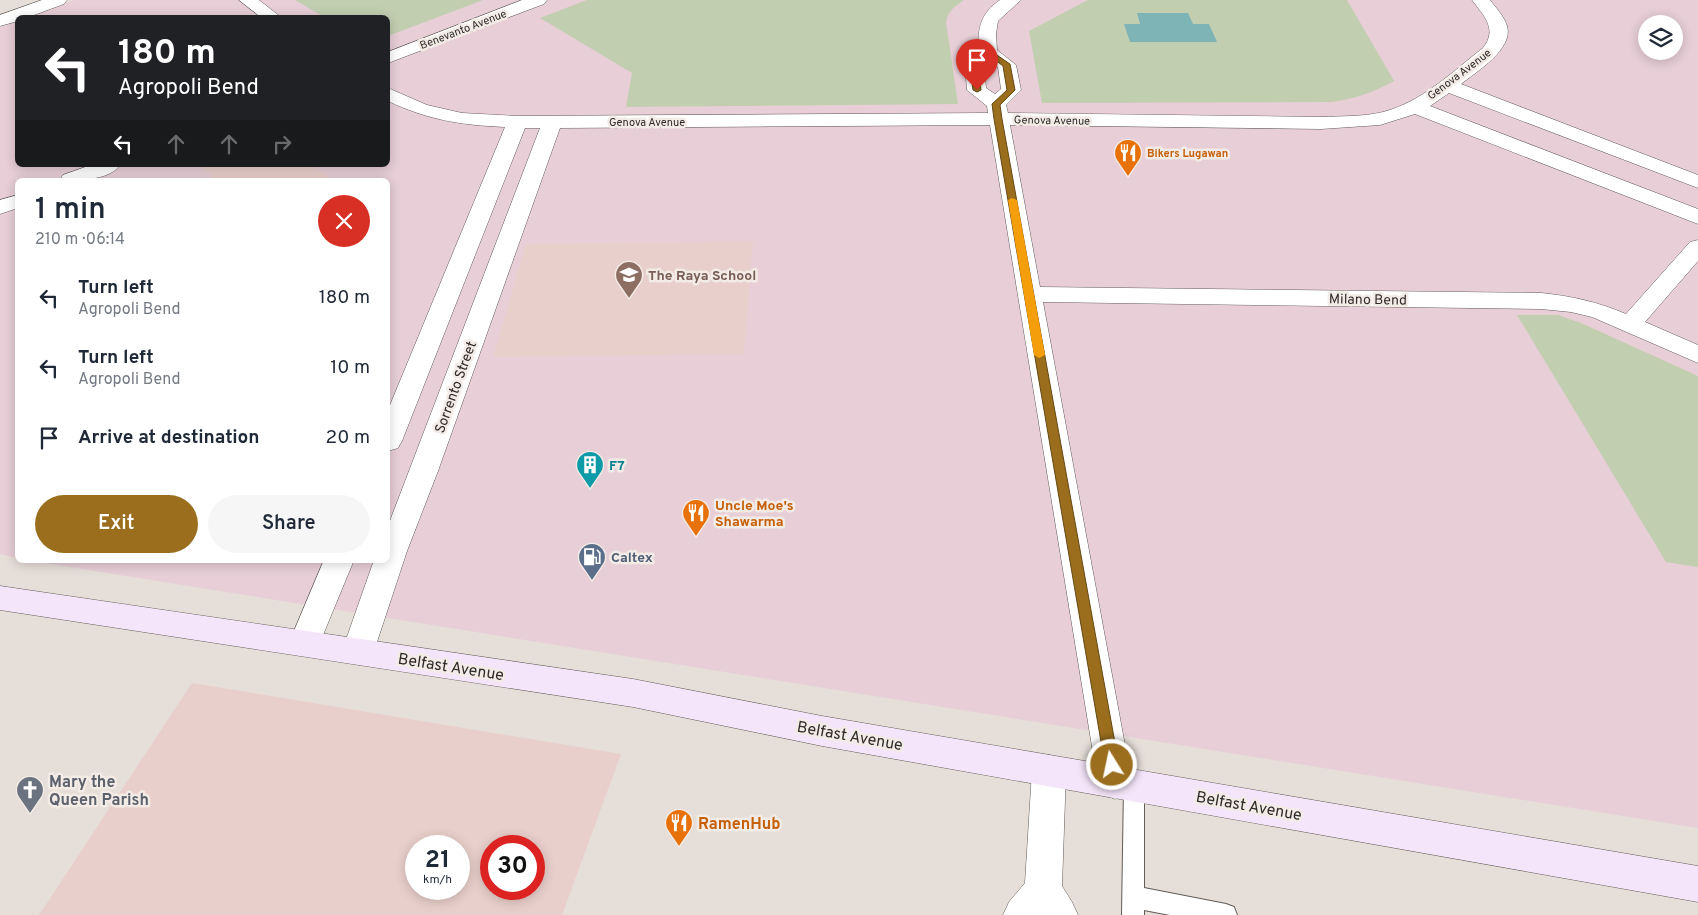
<!DOCTYPE html>
<html lang="en">
<head>
<meta charset="utf-8">
<style>
  :root { --surface:#fff; --page:#f6f6f7; --text:#1f2937; --muted:#747a83; --accent:#9b6e1e }
  body { margin:0; font-family:Overpass,sans-serif; background:var(--page); color:var(--text); height:100vh; display:flex; flex-direction:column; font-size:19px; white-space:nowrap }
  * { box-sizing:border-box; margin:0 }
  p { font-size:16px; color:var(--muted) }
  .icon { flex:none; width:28px; height:28px; fill:none; stroke:currentColor; stroke-width:2; stroke-linecap:round; stroke-linejoin:round }
  .map { position:relative; flex:1; overflow:hidden }
  .details { position:absolute; left:15px; top:178px; width:375px; height:385px; display:flex; flex-direction:column; background:var(--surface); border-radius:8px; box-shadow:0 2px 12px #0003 }
  .details>* { flex:none }
  .guide { position:absolute; left:15px; top:15px; width:375px; height:152px; border-radius:8px; box-shadow:0 2px 12px #0003; background:#202124; color:#fff; overflow:hidden }
  .tools { position:absolute; left:1638px; top:15px; display:grid; gap:10px }
  .tools a { display:grid; place-items:center; width:45px; height:45px; border-radius:50%; background:var(--surface); box-shadow:0 2px 12px #0003; font-size:25px }
  .speed { position:absolute; left:405px; top:835px; display:flex; gap:10px; font-size:25px; font-weight:700; text-align:center }
  .speed>* { display:grid; place-content:center; width:65px; height:65px; border-radius:50%; background:var(--surface); box-shadow:0 2px 12px #0003; line-height:1 }
  .speed small { font-size:12px; font-weight:400 }
  .speed .limit { border:8px solid #d22; background:#fff; color:#111 }
  .pin { position:absolute; display:grid; place-items:center; width:42px; height:42px; color:#fff; margin:-51px -21px; border-radius:50% 50% 50% 0; rotate:-45deg; box-shadow:0 0 5px #0007 }
  .pin .icon { rotate:45deg }
  .me { position:absolute; width:55px; margin:-28px; rotate:350deg; stroke-linejoin:round; filter:drop-shadow(0 0 4px #0008) }
  .turn { display:flex; align-items:center; gap:18px; height:105px; padding:0 20px; font-size:22px }
  .turn .icon { width:65px; height:65px; stroke-width:2.5 }
  .turn b { display:block; font-size:35px; line-height:42px }
  .lanes { display:flex; align-items:center; height:48px; padding:0 20px; background:#0003; justify-content:center; gap:25px; direction:ltr }
  .lanes .off { opacity:.35 }
  .round { display:grid; place-items:center; flex:none; width:52px; height:52px; border-radius:26px; background:var(--page) }
  .summary { display:flex; align-items:center; justify-content:space-between; height:85px; padding:0 20px }
  h1 { font-size:30px; font-weight:600; line-height:38px }
  .action { display:flex; gap:10px; margin-top:auto; padding:10px 20px }
  .action a { flex:1; height:58px; border-radius:30px; background:var(--accent); color:#fff; font-size:20px; font-weight:600; line-height:58px; text-align:center }
  .action a+a { background:var(--page); color:var(--text) }
  ul { padding:0; list-style:none }
  li { display:flex; align-items:center; gap:15px; height:70px; padding:0 20px }
  li div { flex:1 }
  li b { display:block; font-size:19px }
  li em { font-style:normal }
  .map>svg:first-child { display:block }
</style>
</head>
<body>
<div class="map">
<svg width="1698" height="915" viewBox="0 0 1698 915">
  <rect width="100%" height="100%" fill="#e6ded9"/>
  <path fill="#e7ced7" fill-rule="evenodd" d="M 74,0 L 1698,0 L 1698,828 L 26,560 L 388,560 L 388,180 L 18,180 L 17,558 L 0,554 L 0,27 L 17,20 L 18,165 L 388,165 L 388,18 L 25,17 ZM 1646,24 L 1674,24 L 1674,51 L 1646,51 Z"/>
  <path fill="#e9cfcb" fill-rule="evenodd" d="M 210,165 L 313,165 L 332,180 L 216,180 L 202,168 Z
    M 753,241 L 744,354 L 493,357 L 526,244 Z
    M 192,683 L 621,754 L 562,915 L 39,915 ZM 416,846 L 459,846 L 459,889 L 416,889 ZM 491,846 L 534,846 L 534,889 L 491,889 Z"/>
  <path fill="#c2ceb0" d="M 295,0 L 483,0 L 388,36 L 388,18 L 324,17 Z
    M 587,0 L 964,0 C 955,6 948,11 946,22 L 958,104 L 626,107 L 632,73 L 540,18 Z
    M 1088,0 L 1347,0 L 1394,81 C 1374,92 1355,99 1331,102 L 1042,103 L 1029,31 Z
    M 1517,315 L 1558,315 L 1581,323 L 1698,376 L 1698,567 L 1666,562 Z"/>
  <path fill="#7fb4b7" d="M 1137,13 L 1188,13 L 1193,24 L 1209,24 L 1217,42 L 1130,42 L 1124,24 L 1140,24 Z"/>
  <g fill="none" stroke-linecap="round" stroke-linejoin="round">
    <defs>
      <path id="lane" d="M 1134,776 L 1141,778 L 1144,785 L 1144,888 L 1226,904 L 1234,907 L 1237,915 L 1170,915 L 1144,910 L 1144,915 L 1122,915 L 1124,785 L 1127,778 Z"/>
      <path id="street" d="M 42,0 L 67,0 L 64,4 L 26,18 L 18,18 L 18,21 L 0,26 L 0,15 Z
        M 239,0 L 259,0 L 282,18 L 262,18 Z
        M 522,0 L 547,0 L 544,4 L 388,63 L 388,52 Z
        M 1000,0 L 1021,0 L 998,21 L 996,34 L 997,50 L 1016,65 L 1021,90 L 1006,105 L 1008,113 L 1321,117 C 1341,116 1363,117 1383,112 C 1422,102 1452,72 1483,48 C 1498,29 1484,16 1472,0 L 1490,0 C 1496,8 1504,16 1507,26 C 1514,49 1476,72 1461,84 L 1698,175 L 1698,188 L 1449,93 L 1430,106 L 1698,209 L 1698,224 L 1415,114 L 1380,125 L 1321,129 L 1010,125 L 1040,287 L 1541,293 C 1571,296 1598,302 1626,314 L 1690,242 L 1698,240 L 1698,261 L 1645,322 L 1698,345 L 1698,363 L 1592,317 L 1571,312 L 1541,309 L 1043,302 L 1132,783 L 1127,794 L 1115,799 L 1103,794 L 1098,783 L 990,125 L 560,128 L 438,471 L 407,551 L 374,651 L 369,660 L 358,664 L 347,660 L 342,651 L 374,560 L 388,560 L 388,526 L 540,128 L 525,128 L 402,441 L 398,448 L 388,451 L 388,410 L 505,127 C 461,125 428,120 388,101 L 388,88 L 427,105 L 462,113 L 517,116 L 988,113 L 987,106 L 967,90 L 965,65 L 979,51 C 977,28 981,13 1000,0 ZM 989,61 L 998,67 L 1001,89 L 995,94 L 986,88 L 984,66 Z
        M 91,165 L 120,165 C 109,181 78,180 60,180 L 63,175 Z
        M 18,195 L 18,208 L 0,214 L 0,200 Z
        M 324,560 L 354,560 L 316,652 L 305,656 L 294,652 L 289,643 Z
        M 1049,755 L 1061,760 L 1066,771 L 1062,886 L 1072,902 L 1078,915 L 1003,915 L 1009,902 L 1025,883 L 1032,771 L 1037,760 Z"/>
      <path id="secondary" d="M 0,586 L 633,679 L 822,716 L 1698,866 L 1698,902 L 822,746 L 633,707 L 0,610 Z"/>
    </defs>
    <use href="#lane" stroke="#625c57" stroke-width="2"/>
    <use href="#street" stroke="#625c57" stroke-width="1"/>
    <use href="#secondary" stroke="#625c57" stroke-width="1"/>
    <use href="#lane" fill="#fff" fill-rule="evenodd"/>
    <use href="#street" fill="#fff" fill-rule="evenodd"/>
    <use href="#secondary" fill="#f5e5fa" fill-rule="evenodd"/>
  </g>
  <path fill="#9b6e1e" stroke="#654814" d="M 988,49 L 1010,64 L 1015,90 L 1000,105 L 1002,119 L 1119,765 L 1117,769 L 1112,771 L 1107,769 L 1105,765 L 994,119 L 992,104 L 1007,90 L 1003,66 L 989,55 L 978,66 L 981,90 L 977,92 L 973,90 L 970,65 Z"/>
  <path fill="#f59e0b" d="M 1012,198 L 1017,200 L 1045,355 L 1039,358 L 1034,355 L 1008,200 Z"/>
  <defs>
    <symbol id="restaurant-pin" viewBox="-11 -11 22 30"><path d="M0 17L-7.5 6A9.5 9.5 0 1 1 7.5 6Z" fill="#e8710a" stroke="#f3ebe6"/><path d="M-5-6h1v4h1v-4h1v4h1v-4h1v5L-1.5 .5V6h-2V.5L-5-1ZM5-6V6H3V1.5H1.5Q1.5-4 5-6Z" fill="#fff"/></symbol>
    <symbol id="school-pin" viewBox="-11 -11 22 30"><path d="M0 17L-7.5 6A9.5 9.5 0 1 1 7.5 6Z" fill="#8d6e63" stroke="#f3ebe6"/><path d="M0-5L7-2L0 1L-7-2ZM-4 1L0 2.5L4 1V4Q0 6-4 4Z" fill="#fff"/></symbol>
    <symbol id="building-pin" viewBox="-11 -11 22 30"><path d="M0 17L-7.5 6A9.5 9.5 0 1 1 7.5 6Z" fill="#0f9aa8" stroke="#f3ebe6"/><path d="M-4-6H4V6H1V3H-1V6H-4ZM-2.5-4.3h1.7v1.8h-1.7ZM.8-4.3h1.7v1.8H.8ZM-2.5-1h1.7V.8h-1.7ZM.8-1h1.7V.8H.8Z" fill="#fff"/></symbol>
    <symbol id="fuel-pin" viewBox="-11 -11 22 30"><path d="M0 17L-7.5 6A9.5 9.5 0 1 1 7.5 6Z" fill="#5c6f8a" stroke="#f3ebe6"/><path d="M-5.5-6h7V0h2V4h1.3V-2.5L3-4.5l.8-.8L6-3V5H2.5V1h-1V6h-7ZM-4.2-4.7v3.2H.2V-4.7Z" fill="#fff"/></symbol>
    <symbol id="church-pin" viewBox="-11 -11 22 30"><path d="M0 17L-7.5 6A9.5 9.5 0 1 1 7.5 6Z" fill="#6b7280" stroke="#f3ebe6"/><path d="M-1.2-6h2.4v3.5h3.3v2.4h-3.3V6h-2.4V-.1h-3.3v-2.4h3.3Z" fill="#fff"/></symbol>
  </defs>
  <g fill-rule="evenodd">
    <use href="#restaurant-pin" x="1112" y="137" width="32" height="43"/>
    <use href="#school-pin" x="613" y="259" width="32" height="43"/>
    <use href="#building-pin" x="574" y="449" width="32" height="43"/>
    <use href="#restaurant-pin" x="680" y="497" width="32" height="43"/>
    <use href="#fuel-pin" x="576" y="541" width="32" height="43"/>
    <use href="#church-pin" x="14" y="774" width="32" height="43"/>
    <use href="#restaurant-pin" x="663" y="807" width="32" height="43"/>
  </g>
  <g text-anchor="middle" stroke-width="5" stroke-linejoin="round" paint-order="stroke">
    <g font-size="11" fill="#2d2a29" stroke="#f3ebe6">
      <text transform="translate(463 29) rotate(-21)" y="4">Benevanto Avenue</text>
      <text transform="translate(1459 74) rotate(-37)" y="4">Genova Avenue</text>
      <text transform="translate(1052 120) rotate(1)" y="4">Genova Avenue</text>
      <text x="647" y="126">Genova Avenue</text>
    </g>
    <g font-size="11" font-weight="bold" fill="#c56008" stroke="#f3ebe6" text-anchor="start">
      <text x="1147" y="157">Bikers Lugawan</text>
    </g>
    <g font-size="14" font-weight="bold" fill="#785e54" stroke="#f3ebe6" text-anchor="start">
      <text x="648" y="280">The Raya School</text>
    </g>
    <g font-size="14" fill="#2d2a29" stroke="#f3ebe6">
      <text transform="translate(1368 299) rotate(1)" y="5">Milano Bend</text>
      <text transform="translate(455 387) rotate(-70)" y="5">Sorrento Street</text>
    </g>
    <g font-size="14" font-weight="bold" fill="#0d838f" stroke="#f3ebe6" text-anchor="start">
      <text x="609" y="470">F7</text>
    </g>
    <g font-size="14" font-weight="bold" fill="#c56008" stroke="#f3ebe6" text-anchor="start">
      <text x="715" y="510">Uncle Moe's<tspan x="715" dy="16">Shawarma</tspan></text>
    </g>
    <g font-size="14" font-weight="bold" fill="#4e5e75" stroke="#f3ebe6" text-anchor="start">
      <text x="611" y="562">Caltex</text>
    </g>
    <g font-size="16" fill="#2d2a29" stroke="#f3ebe6">
      <text transform="translate(451 666) rotate(9)" y="6">Belfast Avenue</text>
      <text transform="translate(850 735) rotate(10)" y="6">Belfast Avenue</text>
      <text transform="translate(1249 805) rotate(10)" y="6">Belfast Avenue</text>
    </g>
    <g font-size="16" font-weight="bold" fill="#5b616d" stroke="#f3ebe6" text-anchor="start">
      <text x="49" y="787">Mary the<tspan x="49" dy="18">Queen Parish</tspan></text>
    </g>
    <g font-size="16" font-weight="bold" fill="#c56008" stroke="#f3ebe6" text-anchor="start">
      <text x="698" y="829">RamenHub</text>
    </g>
  </g>
</svg>
<div class="tools">
<a><svg class="icon" aria-label="layers" viewBox="0 0 24 24"><path d="M12 4l9 5-9 5-9-5zM3 14l9 5 9-5"/></svg></a>
</div>
<div class="speed"><div>21<small>km/h</small></div><div class="limit">30</div></div>
<div class="pin" style="left:977px;top:90px;background:#d93025"><svg class="icon" aria-label="arrive" viewBox="0 0 24 24"><path d="M6 21V4h12l-3 4 3 4H6"/></svg></div>
<svg class="me" style="left:1112px;top:765px" viewBox="-20 -20 40 40"><circle r="17" fill="#9b6e1e" stroke="#fff" stroke-width="3"/><path d="M0-11L8 9 0 5-8 9z" fill="#fff"/></svg>
<div class="guide">
<div class="turn"><svg class="icon" aria-label="left" viewBox="0 0 24 24"><path d="M17 20v-9H6M10 6l-5 5 5 5"/></svg><div><b>180 m</b>Agropoli Bend</div></div>
<div class="lanes"><svg class="icon" aria-label="left" viewBox="0 0 24 24"><path d="M17 20v-9H6M10 6l-5 5 5 5"/></svg><svg class="icon off" aria-label="ahead" viewBox="0 0 24 24"><path d="M12 20V5M6 11l6-6 6 6"/></svg><svg class="icon off" aria-label="ahead" viewBox="0 0 24 24"><path d="M12 20V5M6 11l6-6 6 6"/></svg><svg class="icon off" aria-label="right" viewBox="0 0 24 24"><path d="M7 20v-9h11M14 6l5 5-5 5"/></svg></div>
</div>
<section class="details">
<div class="summary"><div><h1>1 min</h1><p>210 m · 06:14</p></div><a class="round" style="background:#d93025;color:#fff"><svg class="icon" aria-label="close" viewBox="0 0 24 24"><path d="M6 6l12 12M18 6L6 18"/></svg></a></div>
<ul>
<li><svg class="icon" aria-label="left" viewBox="0 0 24 24"><path d="M17 20v-9H6M10 6l-5 5 5 5"/></svg><div><b>Turn left</b><p>Agropoli Bend</p></div><em>180 m</em></li>
<li><svg class="icon" aria-label="left" viewBox="0 0 24 24"><path d="M17 20v-9H6M10 6l-5 5 5 5"/></svg><div><b>Turn left</b><p>Agropoli Bend</p></div><em>10 m</em></li>
<li><svg class="icon" aria-label="arrive" viewBox="0 0 24 24"><path d="M6 21V4h12l-3 4 3 4H6"/></svg><div><b>Arrive at destination</b></div><em>20 m</em></li>
</ul>
<div class="action"><a>Exit</a><a>Share</a></div>
</section>
</div>
</body>
</html>
